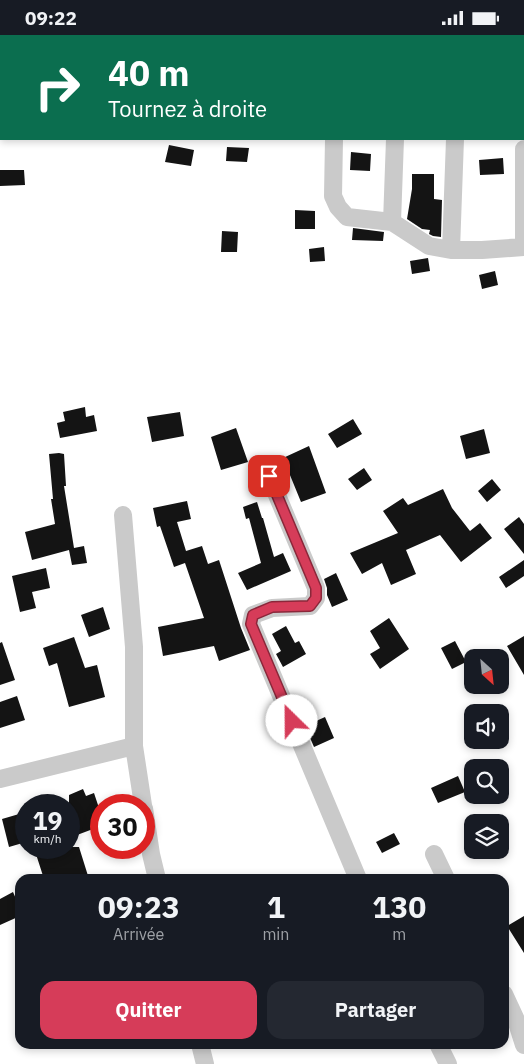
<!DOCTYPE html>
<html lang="fr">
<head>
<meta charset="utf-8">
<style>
  :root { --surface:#171b24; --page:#242831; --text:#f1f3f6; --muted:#9ea1a6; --accent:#d63c59 }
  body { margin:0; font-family:"IBM Plex Sans",sans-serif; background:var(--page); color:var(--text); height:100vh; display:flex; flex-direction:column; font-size:19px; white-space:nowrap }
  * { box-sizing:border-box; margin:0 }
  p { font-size:16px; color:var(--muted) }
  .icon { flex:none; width:28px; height:28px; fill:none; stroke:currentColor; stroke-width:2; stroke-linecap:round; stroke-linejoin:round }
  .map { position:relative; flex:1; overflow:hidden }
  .side { position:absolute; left:15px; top:839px; width:494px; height:175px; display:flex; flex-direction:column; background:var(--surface); border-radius:15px; box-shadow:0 2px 8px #0003 }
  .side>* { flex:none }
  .top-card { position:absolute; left:0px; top:0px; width:525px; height:105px; box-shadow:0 2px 8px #0003; background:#0b6e4f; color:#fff; overflow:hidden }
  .needle { width:32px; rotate:153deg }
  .controls { position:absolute; left:464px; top:614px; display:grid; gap:10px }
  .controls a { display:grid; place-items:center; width:45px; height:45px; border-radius:10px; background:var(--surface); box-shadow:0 2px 8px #0003; font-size:25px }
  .speed { position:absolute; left:15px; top:759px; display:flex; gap:10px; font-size:25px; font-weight:700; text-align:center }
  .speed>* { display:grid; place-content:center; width:65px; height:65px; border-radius:50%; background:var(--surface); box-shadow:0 2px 8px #0003; line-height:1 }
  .speed small { font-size:12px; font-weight:400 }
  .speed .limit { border:8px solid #d22; background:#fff; color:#111 }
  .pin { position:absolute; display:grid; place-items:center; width:42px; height:42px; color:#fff; margin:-21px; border-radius:10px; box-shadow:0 2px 8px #0006 }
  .me { position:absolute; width:55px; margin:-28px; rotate:337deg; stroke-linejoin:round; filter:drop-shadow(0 0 4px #0008) }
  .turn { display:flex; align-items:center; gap:18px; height:105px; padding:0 25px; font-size:22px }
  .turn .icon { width:65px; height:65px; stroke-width:2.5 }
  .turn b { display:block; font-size:35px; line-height:42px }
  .eta { display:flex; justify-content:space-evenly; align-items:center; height:85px; text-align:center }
  .eta b { font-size:30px; font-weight:700; line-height:35px }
  .action { display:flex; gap:10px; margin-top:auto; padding:10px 25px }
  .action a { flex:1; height:58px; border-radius:15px; background:var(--accent); color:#fff; font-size:20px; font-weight:700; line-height:58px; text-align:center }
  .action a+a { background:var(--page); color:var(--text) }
  .status { display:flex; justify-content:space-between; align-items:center; height:35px; padding:0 25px; background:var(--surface); direction:ltr }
  .status svg { height:14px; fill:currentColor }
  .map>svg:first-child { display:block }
</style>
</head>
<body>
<div class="status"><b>09:22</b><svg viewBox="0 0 49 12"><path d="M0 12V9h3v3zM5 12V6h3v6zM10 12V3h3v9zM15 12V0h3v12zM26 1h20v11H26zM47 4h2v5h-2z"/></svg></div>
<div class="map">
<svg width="524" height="1029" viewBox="0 0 524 1029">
  <rect width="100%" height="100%" fill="#fff"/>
  <path fill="#141414" d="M 169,110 L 194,115 L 191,131 L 165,127 Z
    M 227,112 L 249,113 L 247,127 L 226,126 Z
    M 351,117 L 371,119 L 370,136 L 350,135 Z
    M 503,123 L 504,139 L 480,140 L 479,125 Z
    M 0,135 L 24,135 L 25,150 L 0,151 Z
    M 412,139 L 434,139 L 434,164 L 442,165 L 441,202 L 433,201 L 429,199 L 430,195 L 422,194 L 407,184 L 412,154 Z
    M 295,175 L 315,176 L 315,194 L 295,194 Z
    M 353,193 L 384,197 L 383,206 L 352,205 Z
    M 222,196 L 238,197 L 237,217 L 221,217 Z
    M 324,212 L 325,226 L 310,227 L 309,214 Z
    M 428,223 L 430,236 L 412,239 L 410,226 Z
    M 495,236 L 498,250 L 482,254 L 479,240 Z
    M 85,372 L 86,382 L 94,380 L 97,396 L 60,403 L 57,388 L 65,386 L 63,377 Z
    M 180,377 L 184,401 L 152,407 L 147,382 Z
    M 353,384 L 362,399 L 337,413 L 328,399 Z
    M 236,393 L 248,427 L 221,435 L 211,402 Z
    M 484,394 L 490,418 L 466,424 L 460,401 Z
    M 309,411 L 326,458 L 301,467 L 283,423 Z
    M 59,418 L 64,419 L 66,451 L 64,451 L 74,513 L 84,511 L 87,528 L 72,530 L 69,515 L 32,525 L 25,497 L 55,489 L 51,464 L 53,464 L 49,419 Z
    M 364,433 L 372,445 L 357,455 L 348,444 Z
    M 492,444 L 501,455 L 487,467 L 478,456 Z
    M 443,454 L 452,473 L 470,496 L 480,488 L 492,503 L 461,527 L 440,500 L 406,515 L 416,539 L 391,550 L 382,528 L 362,539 L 350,518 L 398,498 L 383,476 L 403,463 L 408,470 Z
    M 187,466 L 191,484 L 177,487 L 186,516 L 202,511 L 208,529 L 219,525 L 241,593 L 250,615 L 219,626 L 214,611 L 163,621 L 158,592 L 204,583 L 185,528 L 174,532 L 160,491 L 157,492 L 153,473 Z
    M 257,467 L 262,483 L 263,483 L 274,522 L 283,518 L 291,536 L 247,555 L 238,538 L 261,528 L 249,483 L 246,484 L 243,472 Z
    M 519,482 L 524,489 L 524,519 L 504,494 Z
    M 524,525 L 524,541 L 506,553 L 499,542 Z
    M 46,533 L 50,553 L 32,557 L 36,573 L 20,577 L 12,541 Z
    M 336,538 L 348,565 L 332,572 L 327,560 L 327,553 L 324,544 Z
    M 103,572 L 110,594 L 89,602 L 81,580 Z
    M 389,583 L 409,614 L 380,634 L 370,619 L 380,613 L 370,596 Z
    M 286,591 L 295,608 L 299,606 L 306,619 L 283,632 L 276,619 L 281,616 L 272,599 Z
    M 524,601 L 524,640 L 507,611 Z
    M 74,602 L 85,633 L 97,630 L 105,662 L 69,672 L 57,628 L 49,631 L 43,613 Z
    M 455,606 L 466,627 L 452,634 L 441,613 Z
    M 2,607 L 15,645 L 0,650 L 0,608 Z
    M 17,661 L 25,685 L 0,693 L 0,667 Z
    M 325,682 L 334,703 L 314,712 L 305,691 Z
    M 458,741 L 465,757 L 438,768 L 431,753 Z
    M 83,754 L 86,761 L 94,758 L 101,779 L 101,791 L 69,803 L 69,760 Z
    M 26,777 L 26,807 L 9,812 L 2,784 Z
    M 394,798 L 400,809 L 382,818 L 376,807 Z
    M 47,812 L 79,812 L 89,844 L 44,844 L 35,816 Z
    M 13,857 L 20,873 L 20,881 L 0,890 L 0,864 Z
    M 524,881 L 524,918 L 507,891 Z"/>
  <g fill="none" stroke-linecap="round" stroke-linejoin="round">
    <path stroke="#cacaca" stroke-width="18" d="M 342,1 L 342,0
      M 406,1 L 406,0
      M 475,1 L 476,0
      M 334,104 L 333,161 L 338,172 L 347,182 L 392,187 L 429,211 L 451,215 L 482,215 L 524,212
      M 392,187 L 395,104
      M 524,212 L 524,114
      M 451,215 L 455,104
      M 269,441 L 316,553 L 316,563 L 310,571 L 272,573 L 253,580 L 251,589 L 358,844
      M 123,480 L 134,612 L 134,711 L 143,770
      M 0,744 L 134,711
      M 144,773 L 151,819 L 157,844
      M 434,819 L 446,844
      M 504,959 L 516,985 L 524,1010
      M 200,1009 L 205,1029
      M 438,1009 L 448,1029"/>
  </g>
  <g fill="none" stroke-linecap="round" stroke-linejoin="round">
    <defs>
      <path id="route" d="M 269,441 L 316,553 L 316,563 L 310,571 L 272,572 L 253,580 L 251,589 L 292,686"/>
    </defs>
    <use href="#route" stroke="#8b273a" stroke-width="12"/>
    <use href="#route" stroke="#d63c59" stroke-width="9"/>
  </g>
</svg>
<div class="controls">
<a><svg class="needle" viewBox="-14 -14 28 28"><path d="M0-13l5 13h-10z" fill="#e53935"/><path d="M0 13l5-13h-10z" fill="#9ea1a6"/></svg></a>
<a><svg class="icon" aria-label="sound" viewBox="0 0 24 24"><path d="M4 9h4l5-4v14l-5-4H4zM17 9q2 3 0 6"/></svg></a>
<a><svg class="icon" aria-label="search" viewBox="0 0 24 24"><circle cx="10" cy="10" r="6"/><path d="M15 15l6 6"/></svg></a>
<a><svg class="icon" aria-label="layers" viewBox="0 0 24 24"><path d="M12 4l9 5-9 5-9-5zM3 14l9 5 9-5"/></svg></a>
</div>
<div class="speed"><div>19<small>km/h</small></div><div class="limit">30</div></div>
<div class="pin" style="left:269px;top:441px;background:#d93025"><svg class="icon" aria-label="arrive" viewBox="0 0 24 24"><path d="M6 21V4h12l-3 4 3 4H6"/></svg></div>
<svg class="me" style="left:292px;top:686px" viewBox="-20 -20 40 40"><circle r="19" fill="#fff"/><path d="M0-13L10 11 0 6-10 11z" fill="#d63c59"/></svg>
<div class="top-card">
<div class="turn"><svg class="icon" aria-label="right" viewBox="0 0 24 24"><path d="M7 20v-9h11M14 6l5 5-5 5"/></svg><div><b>40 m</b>Tournez à droite</div></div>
</div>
<section class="side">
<div class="eta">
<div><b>09:23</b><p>Arrivée</p></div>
<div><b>1</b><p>min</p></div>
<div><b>130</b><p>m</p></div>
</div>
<div class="action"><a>Quitter</a><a>Partager</a></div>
</section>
</div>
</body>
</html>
